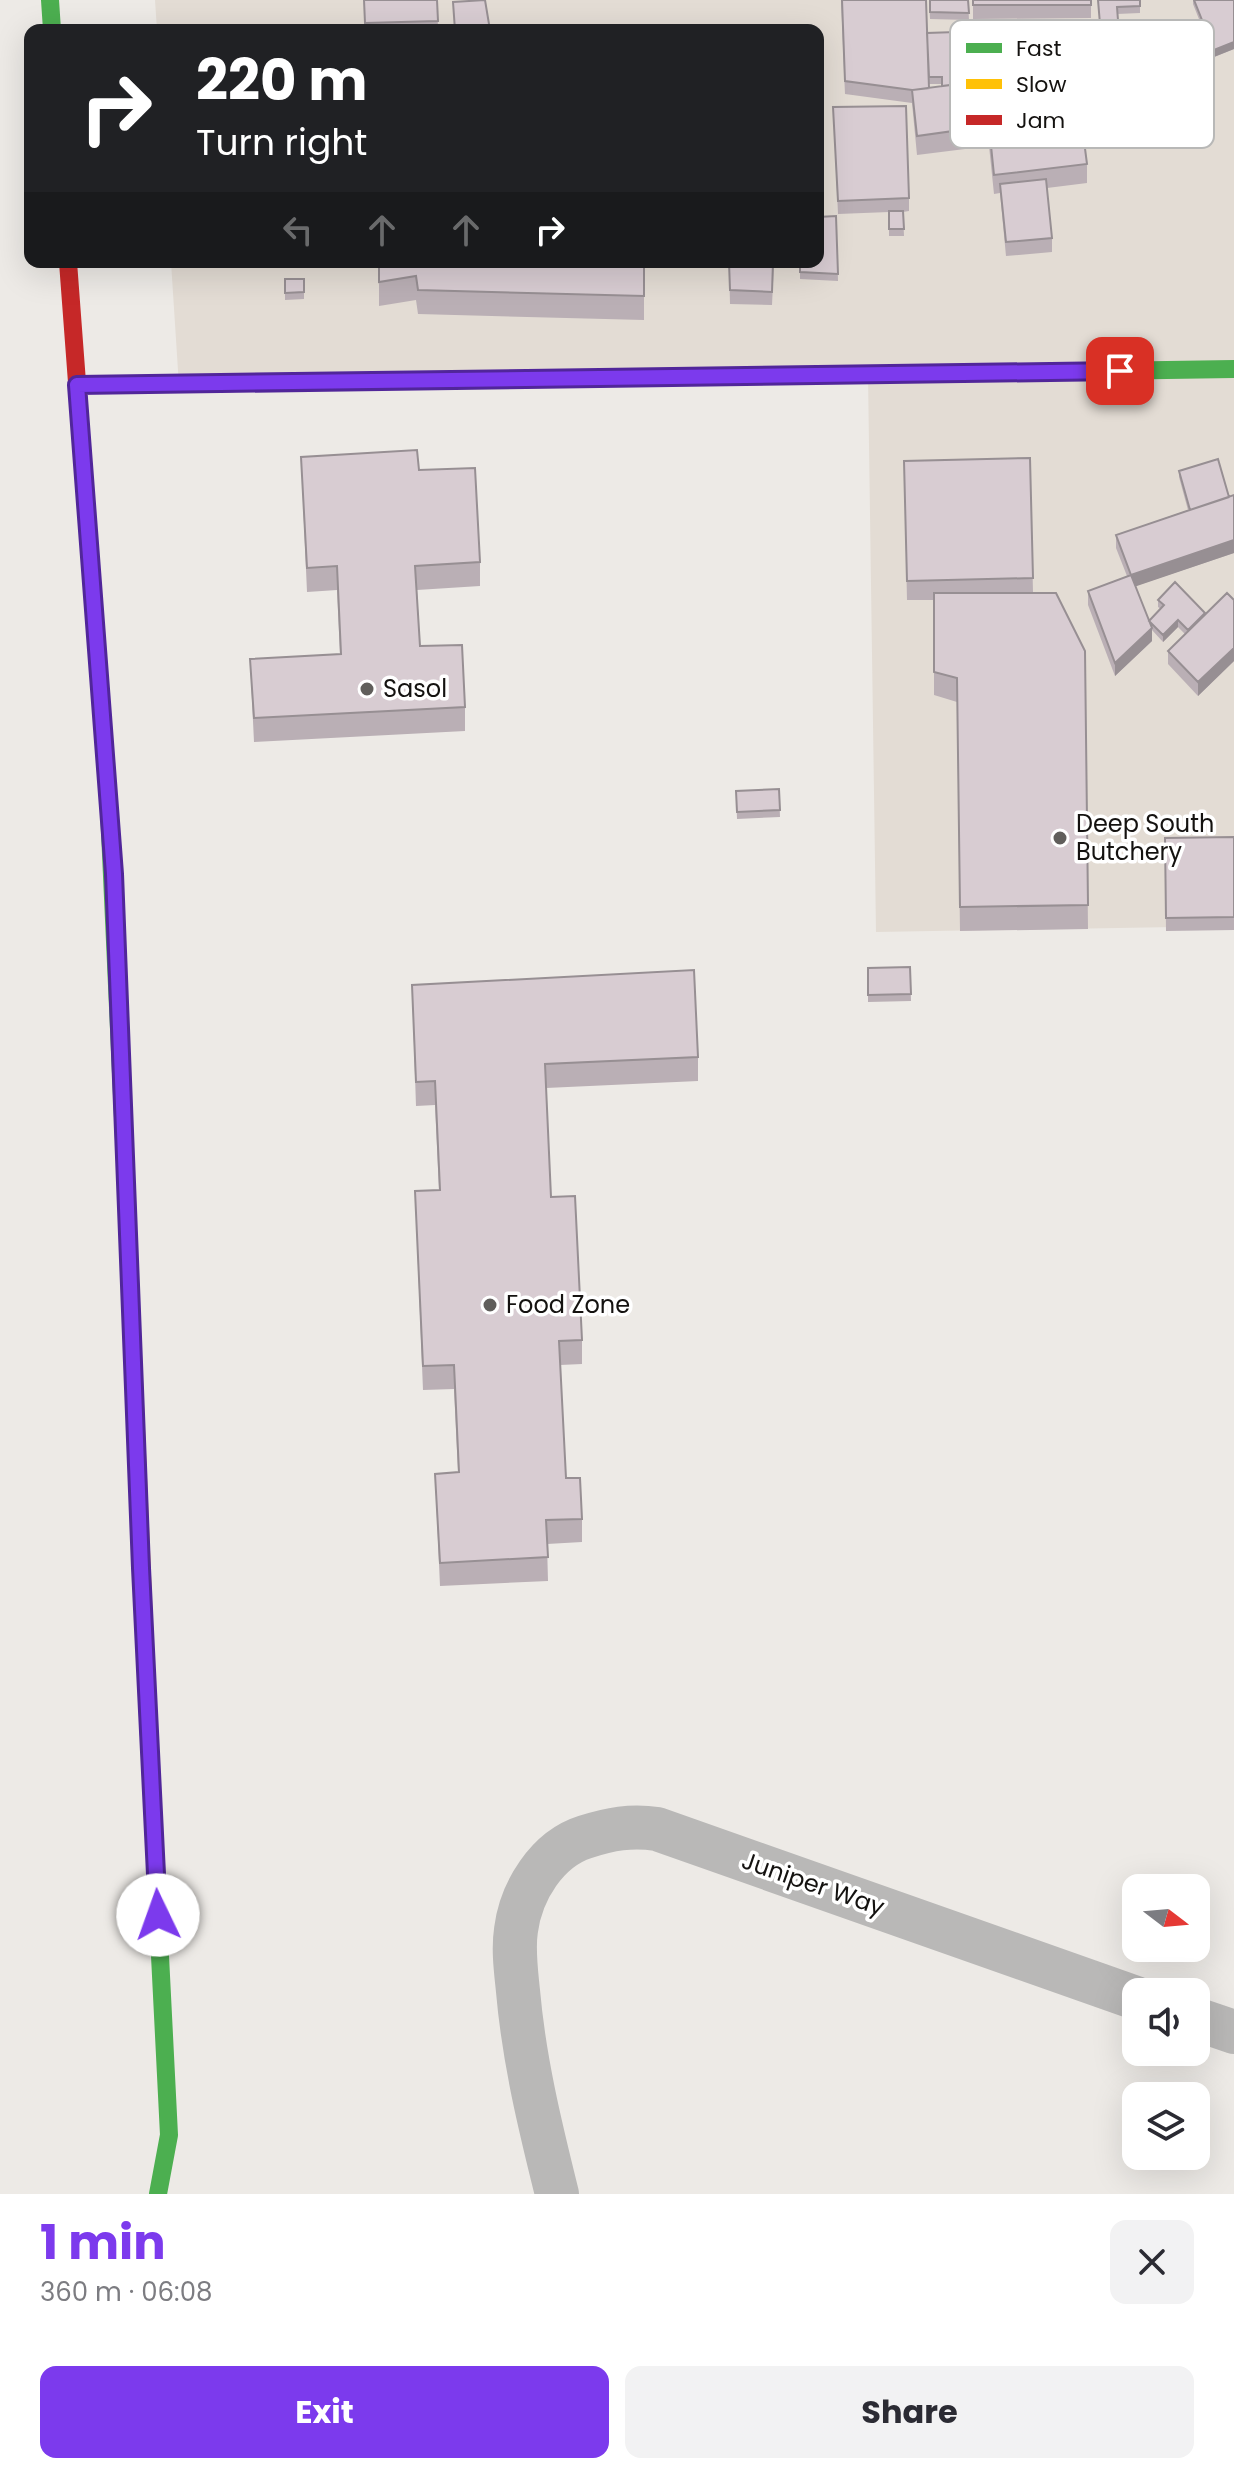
<!DOCTYPE html>
<html lang="en">
<head>
<meta charset="utf-8">
<style>
  :root { --surface:#fff; --page:#f2f2f3; --text:#2b2b33; --muted:#7c7c81; --accent:#7c3aed }
  body { margin:0; font-family:Poppins,sans-serif; background:var(--page); color:var(--text); height:100vh; display:flex; flex-direction:column; font-size:30px; white-space:nowrap }
  * { box-sizing:border-box; margin:0 }
  p { font-size:26px; color:var(--muted) }
  .icon { flex:none; width:44px; height:44px; fill:none; stroke:currentColor; stroke-width:2; stroke-linecap:round; stroke-linejoin:round }
  .map { position:relative; height:2194px; overflow:hidden }
  .drawer { display:flex; flex-direction:column; background:var(--surface); flex:1 }
  .drawer>* { flex:none }
  .guide { position:absolute; left:24px; top:24px; width:800px; height:244px; border-radius:16px; box-shadow:0 8px 32px #0002; background:#202124; color:#fff; overflow:hidden }
  .needle { width:52px; rotate:106deg }
  .tools { position:absolute; left:1122px; top:1874px; display:grid; gap:16px }
  .tools a { display:grid; place-items:center; width:88px; height:88px; border-radius:16px; background:var(--surface); box-shadow:0 8px 32px #0002; font-size:40px }
  .pin { position:absolute; display:grid; place-items:center; width:68px; height:68px; color:#fff; margin:-34px; border-radius:16px; box-shadow:0 4px 12px #0006 }
  .me { position:absolute; width:88px; margin:-44px; rotate:357deg; stroke-linejoin:round; filter:drop-shadow(0 0 6px #0008) }
  .turn { display:flex; align-items:center; gap:28px; height:168px; padding:0 40px; font-size:36px }
  .turn .icon { width:104px; height:104px; stroke-width:2.5 }
  .turn b { display:block; font-size:56px; line-height:68px }
  .lanes { display:flex; align-items:center; height:76px; padding:0 40px; background:#0003; justify-content:center; gap:40px; direction:ltr }
  .lanes .off { opacity:.35 }
  .round { display:grid; place-items:center; flex:none; width:84px; height:84px; border-radius:16px; background:var(--page) }
  .summary { display:flex; align-items:center; justify-content:space-between; height:136px; padding:0 40px }
  h1 { font-size:48px; font-weight:700; line-height:60px; color:var(--accent) }
  .button { display:flex; gap:16px; margin-top:auto; padding:16px 40px }
  .button a { flex:1; height:92px; border-radius:16px; background:var(--accent); color:#fff; font-size:32px; font-weight:700; line-height:92px; text-align:center }
  .button a+a { background:var(--page); color:var(--text) }
  .map>svg:first-child { display:block }
</style>
</head>
<body>
<div class="map">
<svg width="1234" height="2194" viewBox="0 0 1234 2194">
  <rect width="100%" height="100%" fill="#edeae6"/>
  <path fill="#e3dcd4" d="M 155,0 L 1234,0 L 1234,926 L 876,932 L 868,375 L 179,386 L 171,262 L 818,262 L 818,30 L 157,30 Z"/>
  <g fill="none" stroke-linecap="round" stroke-linejoin="round">
    <path stroke="#b9b8b7" stroke-width="44" d="M 1196,2019 L 1234,2032
      M 557,2194 C 540,2126 524,2060 518,1991 C 516,1971 513,1950 516,1930 C 521,1891 547,1849 585,1837 C 610,1829 631,1825 657,1829 L 1136,1998"/>
    <path stroke="#4caf50" stroke-width="18" d="M 50,0 L 52,30
      M 900,374 L 1234,369
      M 109,810 L 125,1161
      M 147,1697 L 169,2135 L 158,2194"/>
    <path stroke="#ffc107" stroke-width="18" d="M 533,379 L 900,374
      M 125,1161 L 147,1697"/>
    <path stroke="#c62828" stroke-width="18" d="M 68,262 L 109,810
      M 77,385 L 533,379"/>
  </g>
  <path fill="#baafb5" fill-rule="evenodd" d="M 364,0 L 437,0 L 438,28 L 365,30 Z
    M 841,0 L 927,33 L 958,84 L 979,82 L 975,49 L 1009,56 L 1016,56 L 1014,35 L 1040,53 L 1087,164 L 1087,183 L 1047,188 L 1052,238 L 1052,252 L 1006,256 L 1000,193 L 994,194 L 989,146 L 917,155 L 912,103 L 845,94 ZM 929,84 L 942,84 L 942,86 L 929,88 Z
    M 929,0 L 968,0 L 969,20 L 930,19 Z
    M 973,0 L 1091,0 L 1091,18 L 973,19 Z
    M 1098,0 L 1140,0 L 1140,13 L 1117,14 L 1120,54 L 1102,55 Z
    M 1193,0 L 1234,0 L 1234,49 L 1214,57 L 1193,4 Z
    M 1142,70 L 1180,90 L 1207,118 L 1168,129 L 1161,102 L 1161,97 L 1148,100 L 1142,77 Z
    M 833,107 L 909,198 L 909,211 L 903,212 L 904,236 L 889,236 L 889,212 L 838,214 Z
    M 836,216 L 838,281 L 800,279 L 800,262 Z
    M 379,262 L 644,262 L 644,320 L 418,314 L 416,300 L 379,306 Z
    M 729,262 L 774,262 L 772,305 L 730,304 Z
    M 285,279 L 304,279 L 304,299 L 285,300 Z
    M 301,457 L 419,470 L 480,562 L 480,586 L 417,590 L 420,646 L 465,707 L 465,731 L 254,742 L 250,659 L 340,654 L 337,590 L 307,592 Z
    M 1030,458 L 1033,593 L 1085,651 L 1088,929 L 960,931 L 957,702 L 934,695 L 934,600 L 907,600 L 904,461 Z
    M 1179,471 L 1229,497 L 1234,495 L 1234,553 L 1135,586 L 1149,621 L 1161,609 L 1158,607 L 1158,600 L 1205,615 L 1234,600 L 1234,661 L 1198,696 L 1168,664 L 1168,651 L 1185,634 L 1178,627 L 1163,642 L 1152,630 L 1152,641 L 1115,676 L 1088,605 L 1088,591 L 1127,576 L 1116,548 L 1116,535 L 1188,510 L 1179,477 Z
    M 779,789 L 780,817 L 737,819 L 736,791 Z
    M 1234,837 L 1234,930 L 1166,931 L 1165,838 Z
    M 910,967 L 911,1001 L 868,1002 L 868,968 Z
    M 412,985 L 698,1057 L 698,1081 L 546,1088 L 551,1197 L 582,1340 L 582,1364 L 560,1365 L 566,1478 L 582,1519 L 582,1542 L 547,1544 L 548,1581 L 440,1586 L 435,1474 L 458,1472 L 454,1389 L 423,1390 L 415,1191 L 439,1190 L 435,1105 L 416,1106 Z"/>
  <path fill="#978f93" d="M 1234,42 L 1234,49 L 1214,57 L 1214,50 Z
    M 1180,85 L 1180,92 L 1148,100 L 1148,94 Z
    M 1207,111 L 1207,118 L 1168,129 L 1168,122 Z
    M 1234,540 L 1234,553 L 1131,588 L 1131,575 Z
    M 1178,620 L 1178,627 L 1163,642 L 1163,635 Z
    M 1152,628 L 1152,641 L 1115,676 L 1115,663 Z
    M 1234,648 L 1234,661 L 1198,696 L 1198,682 Z"/>
  <path fill="#d8ccd2" stroke="#978f93" stroke-width="2" d="M 364,0 L 437,0 L 438,21 L 365,23 Z
    M 485,0 L 490,30 L 455,30 L 453,2 Z
    M 842,0 L 926,0 L 929,88 L 912,90 L 845,81 Z
    M 930,0 L 968,0 L 969,13 L 930,12 Z
    M 973,0 L 1091,0 L 1091,5 L 973,5 Z
    M 1098,0 L 1140,0 L 1140,6 L 1117,7 L 1120,47 L 1102,48 Z
    M 1194,0 L 1234,0 L 1234,42 L 1214,50 Z
    M 956,32 L 958,84 L 942,86 L 942,77 L 929,77 L 927,33 Z
    M 1072,48 L 1087,164 L 994,175 L 989,126 L 917,136 L 912,90 L 981,81 L 979,60 Z
    M 906,106 L 909,198 L 838,201 L 833,107 Z
    M 1046,179 L 1052,238 L 1006,242 L 1000,184 Z
    M 889,211 L 903,211 L 904,229 L 889,229 Z
    M 836,216 L 838,274 L 800,272 L 800,262 L 818,262 L 818,217 Z
    M 379,262 L 644,262 L 644,296 L 418,290 L 416,276 L 379,282 Z
    M 729,262 L 773,262 L 772,292 L 730,290 Z
    M 285,279 L 304,279 L 304,292 L 285,293 Z
    M 417,450 L 419,470 L 475,468 L 480,562 L 415,566 L 420,646 L 462,645 L 465,707 L 254,718 L 250,659 L 341,654 L 337,566 L 307,568 L 301,457 Z
    M 1030,458 L 1033,578 L 907,581 L 904,461 Z
    M 1218,459 L 1229,497 L 1190,510 L 1179,471 Z
    M 1234,495 L 1234,540 L 1131,575 L 1116,535 Z
    M 1131,575 L 1152,628 L 1115,663 L 1088,591 Z
    M 1175,582 L 1205,613 L 1188,630 L 1178,620 L 1163,635 L 1149,621 L 1164,605 L 1158,600 Z
    M 934,593 L 1056,593 L 1085,651 L 1088,905 L 960,907 L 957,678 L 934,672 Z
    M 1227,593 L 1234,600 L 1234,648 L 1198,682 L 1168,651 Z
    M 779,789 L 780,810 L 737,812 L 736,791 Z
    M 1234,837 L 1234,917 L 1166,918 L 1165,838 Z
    M 910,967 L 911,994 L 868,995 L 868,968 Z
    M 694,970 L 698,1057 L 545,1064 L 551,1197 L 575,1196 L 582,1340 L 559,1341 L 566,1478 L 580,1478 L 582,1519 L 546,1520 L 548,1557 L 440,1563 L 435,1474 L 459,1472 L 454,1365 L 423,1366 L 415,1191 L 440,1190 L 435,1081 L 416,1082 L 412,985 Z"/>
  <g fill="none" stroke-linecap="round" stroke-linejoin="round">
    <defs>
      <path id="route" d="M 158,1915 L 141,1568 L 114,874 L 77,385 L 1120,371"/>
    </defs>
    <use href="#route" stroke="#51269a" stroke-width="20"/>
    <use href="#route" stroke="#7c3aed" stroke-width="14"/>
  </g>
  <g fill="#605e5b" stroke="#fff" stroke-width="3">
    <circle cx="367" cy="689" r="8"/>
    <circle cx="1060" cy="838" r="8"/>
    <circle cx="490" cy="1305" r="8"/>
  </g>
  <g text-anchor="middle" stroke-width="7" stroke-linejoin="round" paint-order="stroke">
    <g font-size="24" fill="#141210" stroke="#fff" text-anchor="start">
      <text x="383" y="697">Sasol</text>
      <text x="1076" y="832">Deep South<tspan x="1076" dy="28">Butchery</tspan></text>
      <text x="506" y="1313">Food Zone</text>
    </g>
    <g font-size="24" fill="#141210" stroke="#fff">
      <text transform="translate(813 1884) rotate(19)" y="8">Juniper Way</text>
    </g>
  </g>
  <rect x="950" y="20" width="264" height="128" rx="12" fill="#fff" stroke="#b8b8b7" stroke-width="2"/>
  <rect x="966" y="43" width="36" height="10" fill="#4caf50"/>
  <rect x="966" y="79" width="36" height="10" fill="#ffc107"/>
  <rect x="966" y="115" width="36" height="10" fill="#c62828"/>
  <g font-size="22" fill="#141210">
    <text x="1016" y="56">Fast</text>
    <text x="1016" y="92">Slow</text>
    <text x="1016" y="128">Jam</text>
  </g>
</svg>
<div class="tools">
<a><svg class="needle" viewBox="-14 -14 28 28"><path d="M0-13l5 13h-10z" fill="#e53935"/><path d="M0 13l5-13h-10z" fill="#7c7c81"/></svg></a>
<a><svg class="icon" aria-label="sound" viewBox="0 0 24 24"><path d="M4 9h4l5-4v14l-5-4H4zM17 9q2 3 0 6"/></svg></a>
<a><svg class="icon" aria-label="layers" viewBox="0 0 24 24"><path d="M12 4l9 5-9 5-9-5zM3 14l9 5 9-5"/></svg></a>
</div>
<div class="pin" style="left:1120px;top:371px;background:#d93025"><svg class="icon" aria-label="arrive" viewBox="0 0 24 24"><path d="M6 21V4h12l-3 4 3 4H6"/></svg></div>
<svg class="me" style="left:158px;top:1915px" viewBox="-20 -20 40 40"><circle r="19" fill="#fff"/><path d="M0-13L10 11 0 6-10 11z" fill="#7c3aed"/></svg>
<div class="guide">
<div class="turn"><svg class="icon" aria-label="right" viewBox="0 0 24 24"><path d="M7 20v-9h11M14 6l5 5-5 5"/></svg><div><b>220 m</b>Turn right</div></div>
<div class="lanes"><svg class="icon off" aria-label="left" viewBox="0 0 24 24"><path d="M17 20v-9H6M10 6l-5 5 5 5"/></svg><svg class="icon off" aria-label="ahead" viewBox="0 0 24 24"><path d="M12 20V5M6 11l6-6 6 6"/></svg><svg class="icon off" aria-label="ahead" viewBox="0 0 24 24"><path d="M12 20V5M6 11l6-6 6 6"/></svg><svg class="icon" aria-label="right" viewBox="0 0 24 24"><path d="M7 20v-9h11M14 6l5 5-5 5"/></svg></div>
</div>
</div>
<section class="drawer">
<div class="summary"><div><h1>1 min</h1><p>360 m · 06:08</p></div><a class="round"><svg class="icon" aria-label="close" viewBox="0 0 24 24"><path d="M6 6l12 12M18 6L6 18"/></svg></a></div>
<div class="button"><a>Exit</a><a>Share</a></div>
</section>
</body>
</html>
